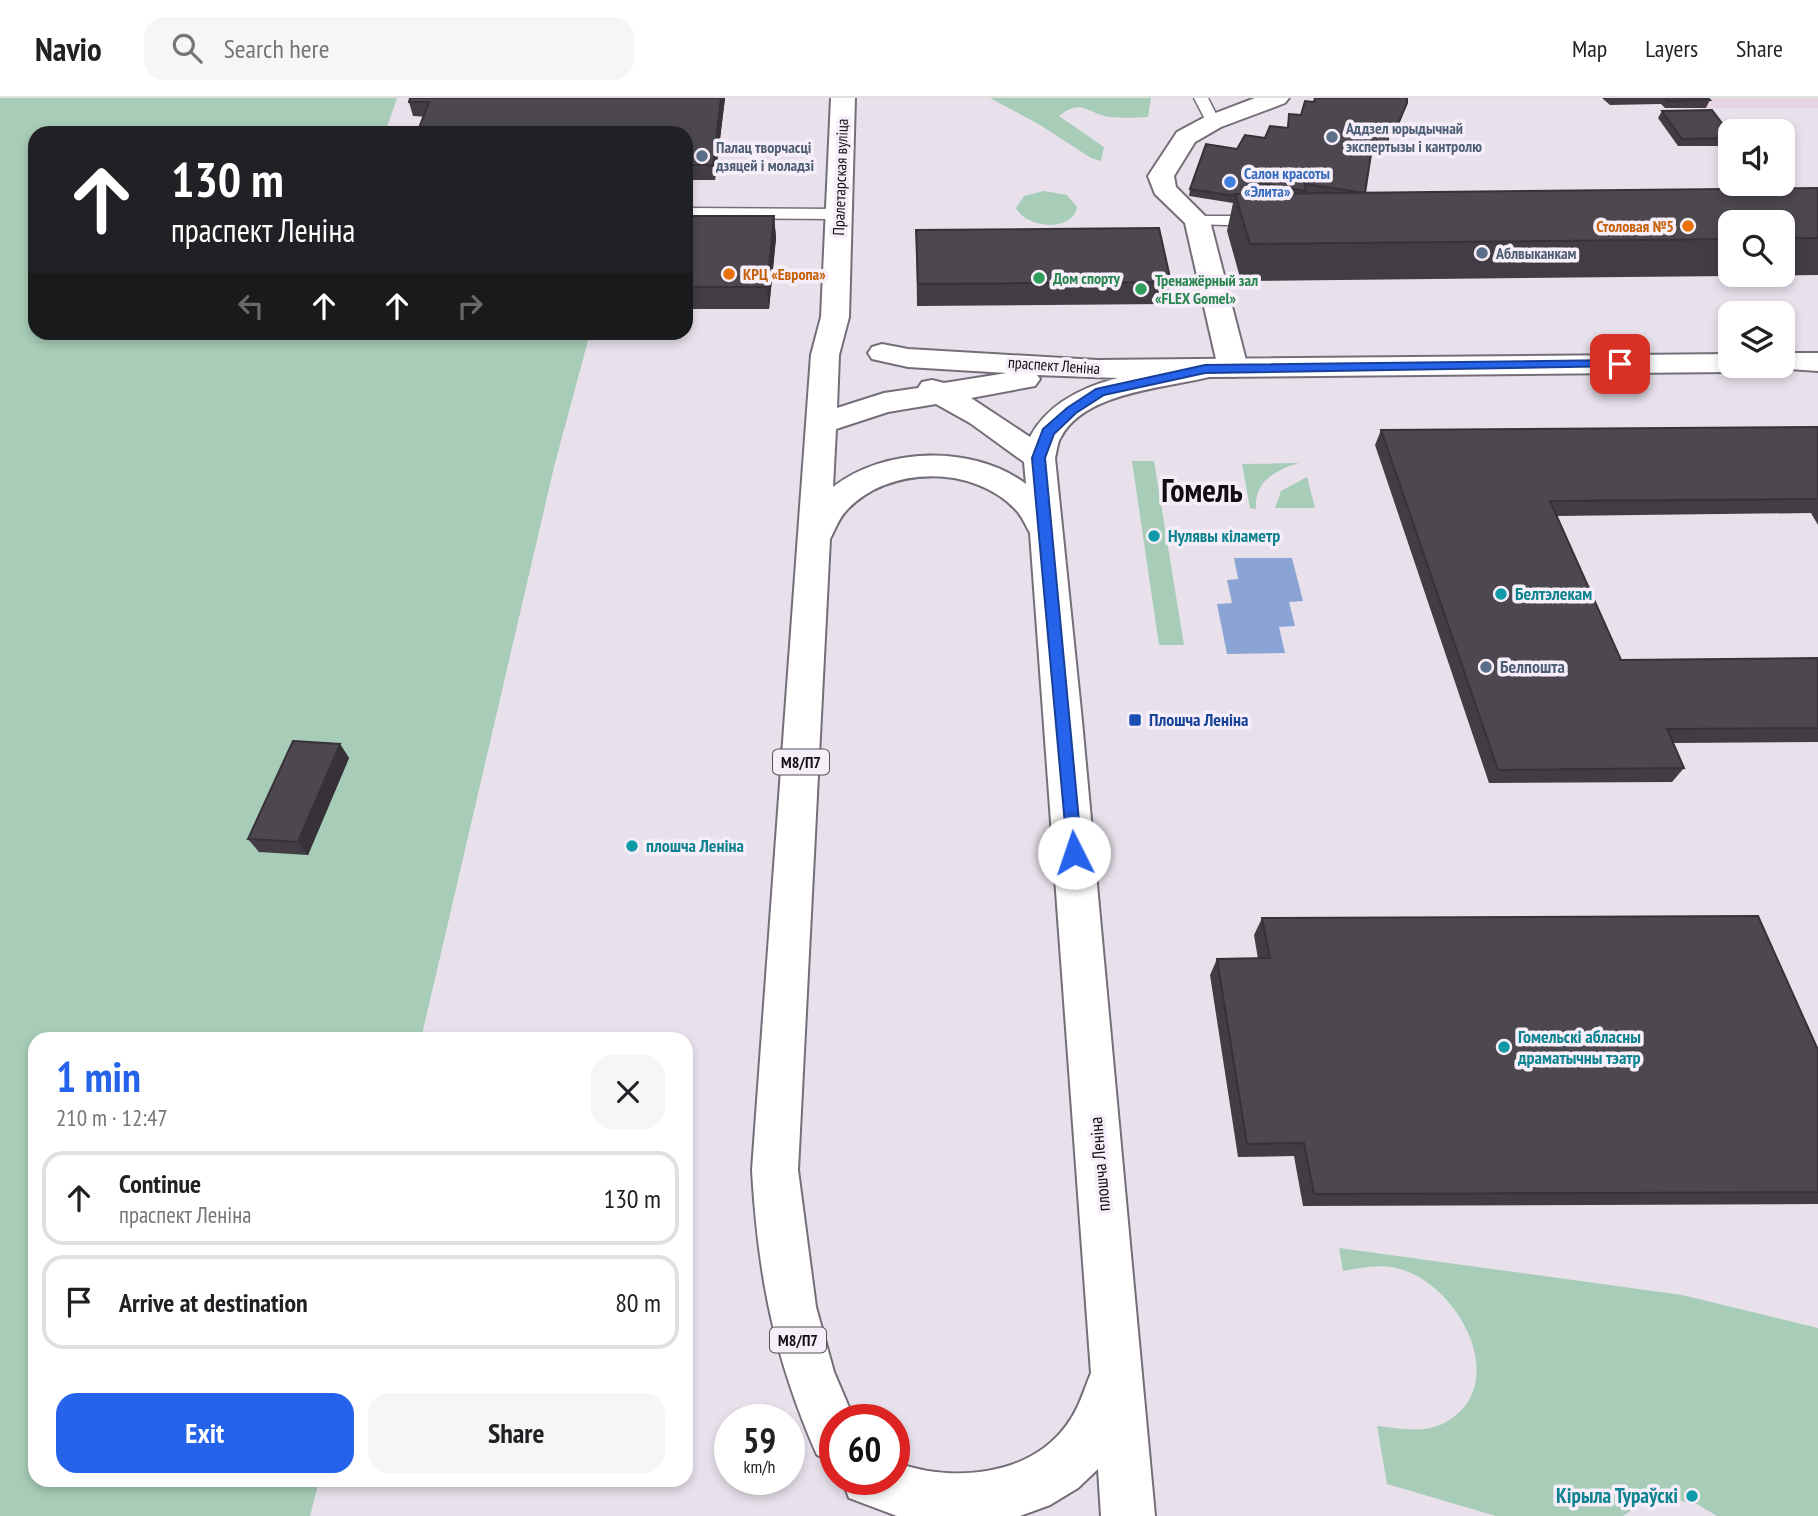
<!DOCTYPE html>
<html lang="en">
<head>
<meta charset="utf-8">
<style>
  :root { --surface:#fff; --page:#f6f6f6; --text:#202124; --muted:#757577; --line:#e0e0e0; --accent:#2563eb }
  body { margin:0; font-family:"PT Sans Narrow",sans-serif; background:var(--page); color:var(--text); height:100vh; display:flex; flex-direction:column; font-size:26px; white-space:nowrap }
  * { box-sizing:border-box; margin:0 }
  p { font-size:23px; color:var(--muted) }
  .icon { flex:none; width:38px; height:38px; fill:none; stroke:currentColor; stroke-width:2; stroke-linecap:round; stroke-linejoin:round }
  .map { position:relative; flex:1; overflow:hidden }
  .details { position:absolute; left:28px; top:934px; width:665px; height:455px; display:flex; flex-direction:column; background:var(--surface); border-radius:21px; box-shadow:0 4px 10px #0003 }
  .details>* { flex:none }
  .top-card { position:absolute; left:28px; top:28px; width:665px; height:214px; border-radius:21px; box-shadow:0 4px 10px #0003; background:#202124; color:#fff; overflow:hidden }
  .buttons { position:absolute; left:1718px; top:21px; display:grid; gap:14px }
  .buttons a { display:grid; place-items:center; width:77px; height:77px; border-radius:14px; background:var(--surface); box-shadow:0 4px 10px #0003; font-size:35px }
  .speed { position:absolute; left:714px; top:1306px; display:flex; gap:14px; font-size:35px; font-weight:700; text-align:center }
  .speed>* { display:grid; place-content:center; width:91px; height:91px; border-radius:50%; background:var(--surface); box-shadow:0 4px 10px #0003; line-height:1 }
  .speed small { font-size:18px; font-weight:400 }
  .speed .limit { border:10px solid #d22; background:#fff; color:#111 }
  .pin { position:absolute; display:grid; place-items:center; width:60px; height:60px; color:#fff; margin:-30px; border-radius:14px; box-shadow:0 4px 10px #0006 }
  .me { position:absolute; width:77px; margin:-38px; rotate:356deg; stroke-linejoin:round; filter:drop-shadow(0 0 5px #0008) }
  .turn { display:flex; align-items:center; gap:24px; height:147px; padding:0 28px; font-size:32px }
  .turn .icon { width:91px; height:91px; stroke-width:2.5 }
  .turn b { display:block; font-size:49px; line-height:60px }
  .lanes { display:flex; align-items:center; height:66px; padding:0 28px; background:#0003; justify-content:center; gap:35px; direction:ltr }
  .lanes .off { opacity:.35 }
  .round { display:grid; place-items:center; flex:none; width:74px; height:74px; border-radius:21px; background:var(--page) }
  .headline { display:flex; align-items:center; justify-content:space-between; height:119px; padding:0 28px }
  h1 { font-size:42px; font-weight:700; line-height:52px; color:var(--accent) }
  .button { display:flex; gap:14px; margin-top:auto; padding:14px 28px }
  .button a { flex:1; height:80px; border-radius:21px; background:var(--accent); color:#fff; font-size:28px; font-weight:700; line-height:80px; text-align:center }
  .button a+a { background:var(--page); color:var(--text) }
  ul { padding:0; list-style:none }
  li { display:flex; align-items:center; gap:21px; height:94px; margin:0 14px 10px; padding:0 14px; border:4px solid var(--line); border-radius:21px }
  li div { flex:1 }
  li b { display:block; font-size:26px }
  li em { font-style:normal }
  header { display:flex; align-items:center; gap:42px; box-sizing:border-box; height:98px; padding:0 35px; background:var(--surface); border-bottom:2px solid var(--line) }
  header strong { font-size:33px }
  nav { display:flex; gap:38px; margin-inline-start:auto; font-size:24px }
  .search { width:490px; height:63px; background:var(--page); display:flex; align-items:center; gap:18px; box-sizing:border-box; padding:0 24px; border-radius:21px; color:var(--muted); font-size:26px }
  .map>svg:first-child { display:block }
</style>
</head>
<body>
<header>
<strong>Navio</strong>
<div class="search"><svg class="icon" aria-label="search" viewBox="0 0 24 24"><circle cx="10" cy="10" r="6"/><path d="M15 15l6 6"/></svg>Search here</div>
<nav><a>Map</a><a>Layers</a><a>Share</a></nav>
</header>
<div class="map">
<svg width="1818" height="1418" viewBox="0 0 1818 1418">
  <rect width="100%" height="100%" fill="#e8e1ec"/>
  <path fill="#e6d4e5" d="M 1602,0 L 1818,0 L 1818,10 L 1665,10 L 1661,6 L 1610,6 Z"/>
  <path fill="#a7ccb7" d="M 0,0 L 397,0 L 385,35 L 35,35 L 35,234 L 590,235 L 554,369 L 421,941 L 35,942 L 35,1382 L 319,1383 L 310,1418 L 0,1418 Z
    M 990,0 L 1151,0 L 1148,19 C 1136,20 1121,20 1109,19 C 1086,15 1082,0 1059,18 L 1104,49 L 1101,63 L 1091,60 L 1040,27 Z
    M 1044,93 L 1067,97 L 1077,109 C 1072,135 1026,130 1016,110 L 1024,98 Z
    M 1132,363 L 1154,363 L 1184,547 L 1159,547 Z
    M 1299,365 C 1275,372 1254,384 1256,411 L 1250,410 L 1242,366 Z
    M 1307,379 L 1315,410 L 1275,410 L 1281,393 Z
    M 1339,1150 L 1682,1197 L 1818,1230 L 1818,1418 L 1717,1418 L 1697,1406 L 1668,1400 L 1642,1404 L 1623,1418 L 1496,1418 L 1387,1386 L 1377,1328 C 1397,1330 1421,1335 1440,1327 C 1516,1292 1460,1184 1396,1170 C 1379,1166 1360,1170 1343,1173 Z"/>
  <path fill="#8aa5d5" d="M 1234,460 L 1292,460 L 1303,503 L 1289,504 L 1295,528 L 1279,529 L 1285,555 L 1227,556 L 1217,506 L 1232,505 L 1227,482 L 1238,481 Z"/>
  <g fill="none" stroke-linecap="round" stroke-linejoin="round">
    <defs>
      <path id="service" d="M 1194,0 L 1208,0 L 1220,24 L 1218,27 L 1208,27 Z
        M 686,110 L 839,111 L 847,116 L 839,121 L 686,120 Z
        M 1197,118 L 1261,118 L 1269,123 L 1261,128 L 1192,126 L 1189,123 Z"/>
      <path id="minor" d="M 1255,0 L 1289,0 L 1285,5 L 1221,29 L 1195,44 L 1174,78 L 1176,89 L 1210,123 L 1248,270 L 1243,276 L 1233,279 L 1223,276 L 1218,270 L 1185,125 L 1155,96 L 1148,78 L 1177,34 L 1205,19 Z"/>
      <path id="primary" d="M 831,0 L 855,0 L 849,219 L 839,257 L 837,310 L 884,295 L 918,290 L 922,284 L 932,282 L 944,285 L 1007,275 L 908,269 L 872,261 L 868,255 L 872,249 L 882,246 L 908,251 L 1097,262 L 1731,256 L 1731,268 L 1744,268 L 1731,274 L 1209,279 C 1165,290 1085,294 1061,339 C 1057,345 1057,353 1055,360 L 1082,623 L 1155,1418 L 1101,1418 L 1098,1371 L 1078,1390 L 1050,1407 L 1020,1418 L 897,1418 L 849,1400 L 842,1381 L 894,1381 L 894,1364 C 951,1385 1028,1379 1066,1328 C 1079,1311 1083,1294 1091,1275 L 1030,435 C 1026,428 1022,418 1016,412 C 974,367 888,367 846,413 C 839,420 835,432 830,441 L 798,1072 L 816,1209 L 834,1274 L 854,1321 L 835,1321 L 835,1365 L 817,1357 C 774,1259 758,1178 752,1072 L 811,257 L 821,219 ZM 1037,277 L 1118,280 C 1083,289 1048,305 1030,339 L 971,300 L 1035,288 L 1040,281 ZM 936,306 L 970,325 L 1024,364 L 1026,386 C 973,346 884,349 833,389 L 836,331 L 888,314 Z
        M 1783,255 L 1818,255 L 1818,273 L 1773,270 L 1771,268 L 1783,268 Z"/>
    </defs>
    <use href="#service" stroke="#756e78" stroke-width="3"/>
    <use href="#minor" stroke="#756e78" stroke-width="4"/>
    <use href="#primary" stroke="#756e78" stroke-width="4"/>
    <use href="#service" fill="#fff" fill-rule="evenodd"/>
    <use href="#minor" fill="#fff" fill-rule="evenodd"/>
    <use href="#primary" fill="#fff" fill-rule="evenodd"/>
  </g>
  <path fill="#423d45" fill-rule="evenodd" d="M 410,0 L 725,0 L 715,82 L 686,82 L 686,35 L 413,18 L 409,4 Z
    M 1602,0 L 1708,0 L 1710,2 L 1706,10 L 1665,10 L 1661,6 L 1610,7 Z
    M 1314,4 L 1407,5 L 1393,38 L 1388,39 L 1388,45 L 1385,53 L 1372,51 L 1365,95 L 1818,90 L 1818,177 L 1241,183 L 1227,133 L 1233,105 L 1189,98 L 1190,91 L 1237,51 L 1265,40 L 1287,30 L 1289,16 L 1301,17 ZM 1248,91 L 1275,96 L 1247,96 ZM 1731,124 L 1783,124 L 1783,177 L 1731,177 Z
    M 1662,13 L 1731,37 L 1731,44 L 1729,48 L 1678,48 L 1658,20 Z
    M 686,118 L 774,118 L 776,140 L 769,211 L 686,211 Z
    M 916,132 L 1171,184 L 1166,206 L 917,208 Z
    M 1818,329 L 1818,427 L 1811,415 L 1557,418 L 1621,562 L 1818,560 L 1818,644 L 1673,645 L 1684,670 L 1672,684 L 1489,685 L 1375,347 L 1381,332 Z
    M 340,646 L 349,660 L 308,757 L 259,754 L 248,741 Z
    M 1262,820 L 1818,952 L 1818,1106 L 1303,1108 L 1294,1058 L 1238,1059 L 1210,877 L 1217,861 L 1258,861 L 1254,837 Z"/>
  <path fill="#363238" d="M 721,0 L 725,0 L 715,82 L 713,67 Z
    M 1407,5 L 1393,38 L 1385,39 L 1388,31 Z
    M 774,118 L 776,140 L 769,211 L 767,189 Z
    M 340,646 L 349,660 L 308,757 L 298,744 Z"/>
  <path fill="#4d4750" stroke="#363238" stroke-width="2" d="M 410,0 L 721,0 L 713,67 L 686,67 L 686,35 L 417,35 L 429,4 L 409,4 Z
    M 1315,0 L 1407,0 L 1407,5 L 1396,31 L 1388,31 L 1388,45 L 1373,43 L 1365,95 L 1305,86 L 1305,93 L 1249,83 L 1247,96 L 1235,96 L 1236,98 L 1190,91 L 1206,46 L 1237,51 L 1245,37 L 1265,40 L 1270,28 L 1288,30 L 1289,16 L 1301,17 L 1305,3 L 1314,4 Z
    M 1666,0 L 1708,0 L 1710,2 L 1668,3 Z
    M 1712,12 L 1731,37 L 1731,40 L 1682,41 L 1662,13 Z
    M 1818,90 L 1818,140 L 1783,140 L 1783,124 L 1731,124 L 1731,141 L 1250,146 L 1235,96 Z
    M 686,118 L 774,118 L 767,189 L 686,189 Z
    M 1159,130 L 1171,184 L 918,186 L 916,132 Z
    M 1818,329 L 1818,401 L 1550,403 L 1621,562 L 1818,560 L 1818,630 L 1667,631 L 1684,670 L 1498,672 L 1381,332 Z
    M 293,643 L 340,646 L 298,744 L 248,741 Z
    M 1758,818 L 1818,952 L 1818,1094 L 1314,1096 L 1304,1045 L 1247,1046 L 1217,861 L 1270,860 L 1262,820 Z"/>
  <path fill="#2563eb" stroke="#184099" stroke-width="2" d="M 1620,262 L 1626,266 L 1624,268 L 1205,275 L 1104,297 L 1076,315 L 1054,336 L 1045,360 L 1082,755 L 1074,762 L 1068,760 L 1032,360 L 1043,331 L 1067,310 L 1096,291 L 1205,267 Z"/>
  <g fill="#5c6f8a" stroke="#f6eef9" stroke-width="2.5">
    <circle cx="1332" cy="39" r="7"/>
    <circle cx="702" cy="58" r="7"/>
    <circle cx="1482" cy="155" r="7"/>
    <circle cx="1486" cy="569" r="7"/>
  </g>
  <circle fill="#3f7fe0" stroke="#f6eef9" stroke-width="2.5" cx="1230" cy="84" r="7"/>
  <g fill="#e8710a" stroke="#f6eef9" stroke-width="2.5">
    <circle cx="1688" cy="128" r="7"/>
    <circle cx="729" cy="176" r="7"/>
  </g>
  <g fill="#2e9e5b" stroke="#f6eef9" stroke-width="2.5">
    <circle cx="1039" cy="180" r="7"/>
    <circle cx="1141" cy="191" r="7"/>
  </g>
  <g fill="#0f9aa8" stroke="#f6eef9" stroke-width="2.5">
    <circle cx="1154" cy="438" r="7"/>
    <circle cx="1501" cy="496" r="7"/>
    <circle cx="632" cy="748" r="7"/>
    <circle cx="1504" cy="949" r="7"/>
    <circle cx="1692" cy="1398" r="7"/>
  </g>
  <rect fill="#1a4fb4" stroke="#f6eef9" stroke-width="2.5" x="1128" y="615" width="14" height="14" rx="3.5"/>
  <g text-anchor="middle" stroke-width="7" stroke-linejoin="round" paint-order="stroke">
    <g font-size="16" font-weight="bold" fill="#4e5e75" stroke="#f6eef9" text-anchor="start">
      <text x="1346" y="36">Аддзел юрыдычнай<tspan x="1346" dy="18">экспертызы і кантролю</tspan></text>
      <text x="716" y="55">Палац творчасці<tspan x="716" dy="18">дзяцей і моладзі</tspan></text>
      <text x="1496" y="161">Аблвыканкам</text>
    </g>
    <g font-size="16" font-weight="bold" fill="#366cbe" stroke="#f6eef9" text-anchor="start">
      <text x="1244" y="81">Салон красоты<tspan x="1244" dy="18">«Элита»</tspan></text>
    </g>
    <g font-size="16" fill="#100e12" stroke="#f6eef9">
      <text transform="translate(840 79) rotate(-88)" y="6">Пралетарская вуліца</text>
      <text transform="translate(1054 267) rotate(4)" y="6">праспект Леніна</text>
    </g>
    <g font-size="16" font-weight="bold" fill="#c56008" stroke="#f6eef9" text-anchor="end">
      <text x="1674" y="134">Столовая №5</text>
      <text x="743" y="182" text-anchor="start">КРЦ «Европа»</text>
    </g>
    <g font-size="16" font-weight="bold" fill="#27864d" stroke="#f6eef9" text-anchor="start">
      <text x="1053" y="186">Дом спорту</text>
      <text x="1155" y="188">Тренажёрный зал<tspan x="1155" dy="18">«FLEX Gomel»</tspan></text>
    </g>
    <g fill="#f6eef9" stroke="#555157" stroke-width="2">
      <rect x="773" y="651.5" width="56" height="25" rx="5"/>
      <rect x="770" y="1229.5" width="56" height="25" rx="5"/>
    </g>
    <g font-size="16" font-weight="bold" fill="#100e12">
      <text x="801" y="670">М8/П7</text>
      <text x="798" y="1248">М8/П7</text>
    </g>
    <g font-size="18" font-weight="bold" fill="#0d838f" stroke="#f6eef9" text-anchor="start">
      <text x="1168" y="444">Нулявы кіламетр</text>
      <text x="1515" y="502">Белтэлекам</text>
      <text x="646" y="754">плошча Леніна</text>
      <text x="1518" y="945">Гомельскі абласны<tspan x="1518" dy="21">драматычны тэатр</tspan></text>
    </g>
    <g font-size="18" font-weight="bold" fill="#4e5e75" stroke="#f6eef9" text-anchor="start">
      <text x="1500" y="575">Белпошта</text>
    </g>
    <g font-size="18" font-weight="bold" fill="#164399" stroke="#f6eef9" text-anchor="start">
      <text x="1149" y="628">Плошча Леніна</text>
    </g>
    <g font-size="18" fill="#100e12" stroke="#f6eef9">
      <text transform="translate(1100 1066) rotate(-95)" y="6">плошча Леніна</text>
    </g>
    <g font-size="21" font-weight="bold" fill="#0d838f" stroke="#f6eef9" text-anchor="end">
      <text x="1678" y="1405">Кірыла Тураўскі</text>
    </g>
    <g font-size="32" font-weight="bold" fill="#100e12" stroke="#f6eef9">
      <text x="1202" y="404">Гомель</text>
    </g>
  </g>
</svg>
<div class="buttons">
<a><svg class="icon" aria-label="sound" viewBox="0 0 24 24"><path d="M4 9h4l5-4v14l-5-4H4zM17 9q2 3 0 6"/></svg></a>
<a><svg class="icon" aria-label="search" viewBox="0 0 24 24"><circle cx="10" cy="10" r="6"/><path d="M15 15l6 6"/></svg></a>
<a><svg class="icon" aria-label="layers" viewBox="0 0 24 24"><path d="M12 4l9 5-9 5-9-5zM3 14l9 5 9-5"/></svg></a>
</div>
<div class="speed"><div>59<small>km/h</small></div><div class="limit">60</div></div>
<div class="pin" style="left:1620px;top:266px;background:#d93025"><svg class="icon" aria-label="arrive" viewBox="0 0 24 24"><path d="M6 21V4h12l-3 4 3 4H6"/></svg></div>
<svg class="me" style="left:1074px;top:755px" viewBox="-20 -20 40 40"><circle r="19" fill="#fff"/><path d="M0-13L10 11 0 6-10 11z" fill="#2563eb"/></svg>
<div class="top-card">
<div class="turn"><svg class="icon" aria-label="ahead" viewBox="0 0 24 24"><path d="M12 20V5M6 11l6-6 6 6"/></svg><div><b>130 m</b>праспект Леніна</div></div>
<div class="lanes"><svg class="icon off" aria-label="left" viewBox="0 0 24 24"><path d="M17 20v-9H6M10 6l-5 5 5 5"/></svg><svg class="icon" aria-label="ahead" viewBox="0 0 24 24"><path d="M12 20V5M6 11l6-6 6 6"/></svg><svg class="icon" aria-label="ahead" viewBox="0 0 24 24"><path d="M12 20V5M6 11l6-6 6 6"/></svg><svg class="icon off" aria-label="right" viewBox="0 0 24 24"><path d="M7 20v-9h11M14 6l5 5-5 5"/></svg></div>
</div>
<section class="details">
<div class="headline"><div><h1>1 min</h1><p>210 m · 12:47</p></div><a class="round"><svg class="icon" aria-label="close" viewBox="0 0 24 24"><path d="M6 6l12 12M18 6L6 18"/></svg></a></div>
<ul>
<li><svg class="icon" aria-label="ahead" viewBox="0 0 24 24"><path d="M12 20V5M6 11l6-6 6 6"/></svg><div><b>Continue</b><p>праспект Леніна</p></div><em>130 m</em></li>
<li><svg class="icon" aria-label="arrive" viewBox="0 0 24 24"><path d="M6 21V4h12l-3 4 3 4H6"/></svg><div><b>Arrive at destination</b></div><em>80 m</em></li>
</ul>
<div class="button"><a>Exit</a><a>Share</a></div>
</section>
</div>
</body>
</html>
